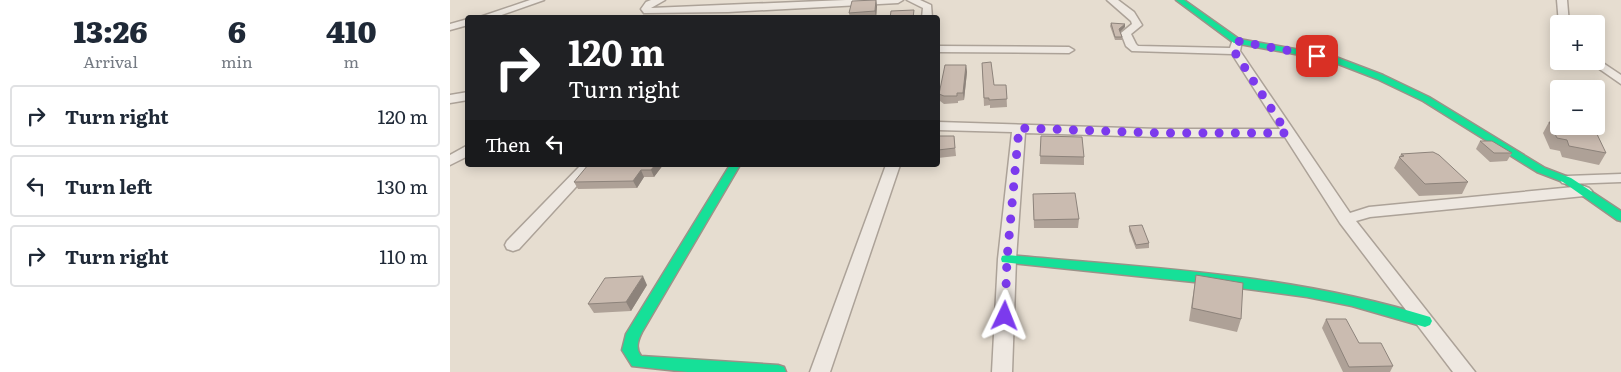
<!DOCTYPE html>
<html lang="en">
<head>
<meta charset="utf-8">
<style>
  :root { --surface:#fff; --page:#f6f6f7; --text:#1f2937; --muted:#747a83; --line:#e0e1e3 }
  body { margin:0; font-family:Literata,serif; background:var(--page); color:var(--text); height:100vh; display:flex; flex-direction:column; font-size:19px; white-space:nowrap }
  * { box-sizing:border-box; margin:0 }
  p { font-size:16px; color:var(--muted) }
  .icon { flex:none; width:28px; height:28px; fill:none; stroke:currentColor; stroke-width:2; stroke-linecap:round; stroke-linejoin:round }
  .map { position:relative; flex:1; overflow:hidden }
  .panel { display:flex; flex-direction:column; background:var(--surface); width:450px }
  .panel>* { flex:none }
  .guide { position:absolute; left:15px; top:15px; width:475px; height:152px; border-radius:5px; box-shadow:0 2px 12px #0003; background:#202124; color:#fff; overflow:hidden }
  .fabs { position:absolute; left:1100px; top:15px; display:grid; gap:10px }
  .fabs a { display:grid; place-items:center; width:55px; height:55px; border-radius:5px; background:var(--surface); box-shadow:0 2px 12px #0003; font-size:25px }
  .pin { position:absolute; display:grid; place-items:center; width:42px; height:42px; color:#fff; margin:-21px; border-radius:10px; box-shadow:0 2px 8px #0006 }
  .me { position:absolute; width:55px; margin:-28px; rotate:2deg; stroke-linejoin:round; filter:drop-shadow(0 0 4px #0008) }
  .turn { display:flex; align-items:center; gap:18px; height:105px; padding:0 20px; font-size:22px }
  .turn .icon { width:65px; height:65px; stroke-width:2.5 }
  .turn b { display:block; font-size:35px; line-height:42px }
  .then { display:flex; align-items:center; height:48px; padding:0 20px; background:#0003; gap:10px; font-size:19px }
  .eta { display:flex; justify-content:space-evenly; align-items:center; height:85px; text-align:center }
  .eta b { font-size:30px; font-weight:800; line-height:35px }
  ul { padding:0; list-style:none }
  li { display:flex; align-items:center; gap:15px; height:62px; margin:0 10px 8px; padding:0 10px; border:2px solid var(--line); border-radius:5px }
  li div { flex:1 }
  li b { display:block; font-size:19px }
  li em { font-style:normal }
  main { display:flex; flex:1; min-height:0 }
  .map>svg:first-child { display:block }
</style>
</head>
<body>
<main>
<section class="panel">
<div class="eta">
<div><b>13:26</b><p>Arrival</p></div>
<div><b>6</b><p>min</p></div>
<div><b>410</b><p>m</p></div>
</div>
<ul>
<li><svg class="icon" aria-label="right" viewBox="0 0 24 24"><path d="M7 20v-9h11M14 6l5 5-5 5"/></svg><div><b>Turn right</b></div><em>120 m</em></li>
<li><svg class="icon" aria-label="left" viewBox="0 0 24 24"><path d="M17 20v-9H6M10 6l-5 5 5 5"/></svg><div><b>Turn left</b></div><em>130 m</em></li>
<li><svg class="icon" aria-label="right" viewBox="0 0 24 24"><path d="M7 20v-9h11M14 6l5 5-5 5"/></svg><div><b>Turn right</b></div><em>110 m</em></li>
</ul>
</section>
<div class="map">
<svg width="1171" height="372" viewBox="0 0 1171 372">
  <rect width="100%" height="100%" fill="#e6ddd0"/>
  <g fill="none" stroke-linecap="round" stroke-linejoin="round">
    <defs>
      <path id="street" d="M 80,0 L 94,0 L 43,18 L 27,18 Z
        M 201,0 L 215,0 L 201,8 L 396,0 L 453,0 L 448,3 L 278,12 L 194,13 L 191,9 L 196,2 Z
        M 457,0 L 470,0 L 481,5 L 482,18 L 472,18 L 473,8 Z
        M 657,0 L 668,0 L 684,12 L 692,25 L 681,34 L 686,44 L 688,46 L 780,48 L 783,39 L 791,39 L 792,41 L 790,51 L 900,213 L 919,207 L 1134,186 L 1139,188 L 1142,191 L 1139,194 L 1134,196 L 920,217 L 906,221 L 1025,372 L 1003,372 L 890,223 L 835,137 L 708,137 L 575,133 L 566,259 L 562,372 L 542,372 L 548,259 L 562,132 L 488,130 L 488,122 L 708,129 L 830,129 L 782,54 L 682,51 L 676,46 L 671,33 L 682,24 L 681,21 Z
        M 1107,0 L 1117,0 L 1119,24 L 1109,24 Z
        M 18,19 L 18,25 L 0,30 L 0,24 Z
        M 488,46 L 619,47 L 624,50 L 619,53 L 488,52 Z
        M 1147,59 L 1171,75 L 1171,84 L 1138,61 L 1146,61 Z
        M 18,92 L 18,100 L 0,103 L 0,95 Z
        M 18,145 L 18,156 L 0,165 L 0,155 Z
        M 131,165 L 146,165 L 69,249 L 63,251 L 57,249 L 55,245 L 57,241 Z
        M 436,165 L 450,165 L 380,372 L 360,372 Z
        M 1171,174 L 1171,182 L 1117,184 L 1112,183 L 1110,180 L 1112,177 L 1117,176 Z"/>
      <path id="fast" d="M 726,0 L 734,0 L 789,39 L 883,56 L 933,75 L 979,97 L 1095,168 L 1121,178 L 1171,211 L 1171,221 L 1167,220 L 1113,182 L 1087,172 L 973,101 L 927,79 L 878,60 L 784,43 Z
        M 280,165 L 290,165 L 192,332 C 188,340 185,348 191,356 L 328,365 L 334,367 L 336,372 L 238,372 L 182,366 L 172,350 L 176,334 Z
        M 557,255 C 698,268 844,274 980,317 L 982,321 L 980,325 L 975,327 L 902,306 L 857,297 L 744,282 L 552,262 L 551,259 L 552,256 Z"/>
    </defs>
    <use href="#street" stroke="#aca298" stroke-width="3"/>
    <use href="#fast" stroke="#9b9288" stroke-width="3"/>
    <use href="#street" fill="#eee8e1" fill-rule="evenodd"/>
    <use href="#fast" fill="#16e098" fill-rule="evenodd"/>
  </g>
  <path fill="#aea197" d="M 426,0 L 427,6 L 426,18 L 400,18 L 399,13 Z
    M 661,23 L 675,27 L 670,32 L 672,37 L 672,40 L 665,40 L 660,26 Z
    M 532,63 L 544,85 L 556,85 L 557,107 L 540,108 L 540,105 L 534,106 Z
    M 516,65 L 517,72 L 514,100 L 508,101 L 508,103 L 494,104 L 490,101 L 489,94 Z
    M 1099,122 L 1156,153 L 1149,165 L 1112,157 L 1110,151 L 1100,149 L 1093,133 Z
    M 488,136 L 504,136 L 506,156 L 488,158 Z
    M 591,136 L 634,157 L 634,165 L 590,164 Z
    M 1030,141 L 1062,153 L 1057,161 L 1040,162 L 1026,149 Z
    M 951,154 L 1018,182 L 1012,194 L 969,196 L 944,168 Z
    M 86,165 L 111,165 L 87,166 Z
    M 213,165 L 204,177 L 194,177 L 187,188 L 128,189 L 124,182 Z
    M 583,194 L 629,219 L 628,228 L 584,228 Z
    M 679,226 L 699,243 L 699,248 L 686,249 L 679,231 Z
    M 746,275 L 791,319 L 787,332 L 739,321 Z
    M 197,285 L 181,311 L 144,313 L 138,304 Z
    M 876,319 L 909,343 L 943,366 L 940,372 L 893,372 L 872,328 Z"/>
  <path fill="#8d837b" d="M 426,0 L 427,6 L 426,18 L 425,11 Z
    M 675,24 L 675,27 L 669,33 L 669,29 Z
    M 516,65 L 517,72 L 514,100 L 513,93 Z
    M 205,165 L 213,165 L 204,177 L 201,170 Z
    M 191,170 L 194,177 L 187,188 L 183,181 Z
    M 193,276 L 197,285 L 181,311 L 176,302 Z"/>
  <path fill="#cabbb0" stroke="#8d837b" d="M 426,0 L 425,11 L 399,13 L 402,1 Z
    M 464,10 L 463,18 L 440,18 L 441,11 Z
    M 661,23 L 675,24 L 669,29 L 672,37 L 665,37 Z
    M 541,62 L 544,85 L 556,85 L 557,99 L 539,100 L 539,98 L 534,98 L 532,63 Z
    M 495,65 L 516,65 L 513,93 L 507,93 L 507,96 L 494,96 L 489,94 Z
    M 1099,122 L 1109,124 L 1109,126 L 1124,126 L 1145,130 L 1156,153 L 1119,146 L 1117,140 L 1107,138 Z
    M 488,136 L 504,136 L 505,148 L 488,150 Z
    M 591,136 L 632,137 L 634,157 L 590,156 Z
    M 1030,141 L 1042,141 L 1062,153 L 1044,153 Z
    M 983,152 L 989,155 L 1018,182 L 975,184 L 949,157 L 954,156 L 951,154 Z
    M 138,165 L 205,165 L 201,170 L 191,170 L 183,181 L 124,182 Z
    M 625,193 L 629,219 L 584,220 L 583,194 Z
    M 692,225 L 699,243 L 686,245 L 679,226 Z
    M 746,275 L 793,283 L 791,319 L 742,308 Z
    M 193,276 L 176,302 L 138,304 L 155,278 Z
    M 876,319 L 896,319 L 909,343 L 931,343 L 943,366 L 899,367 Z"/>
  <g fill="none" stroke-linecap="round" stroke-linejoin="round">
    <path stroke="#7c3aed" stroke-width="9" stroke-dasharray="0 16.2" d="M 555,316 L 557,259 L 569,128 L 708,133 L 837,133 L 784,51 L 787,41 L 867,56"/>
  </g>
</svg>
<div class="fabs">
<a>+</a>
<a>−</a>
</div>
<div class="pin" style="left:867px;top:56px;background:#d93025"><svg class="icon" aria-label="arrive" viewBox="0 0 24 24"><path d="M6 21V4h12l-3 4 3 4H6"/></svg></div>
<svg class="me" style="left:555px;top:316px" viewBox="-20 -20 40 40"><path d="M0-17L14 15 0 8-14 15z" fill="#7c3aed" stroke="#fff" stroke-width="4"/></svg>
<div class="guide">
<div class="turn"><svg class="icon" aria-label="right" viewBox="0 0 24 24"><path d="M7 20v-9h11M14 6l5 5-5 5"/></svg><div><b>120 m</b>Turn right</div></div>
<div class="then">Then<svg class="icon" aria-label="left" viewBox="0 0 24 24"><path d="M17 20v-9H6M10 6l-5 5 5 5"/></svg></div>
</div>
</div>
</main>
</body>
</html>
